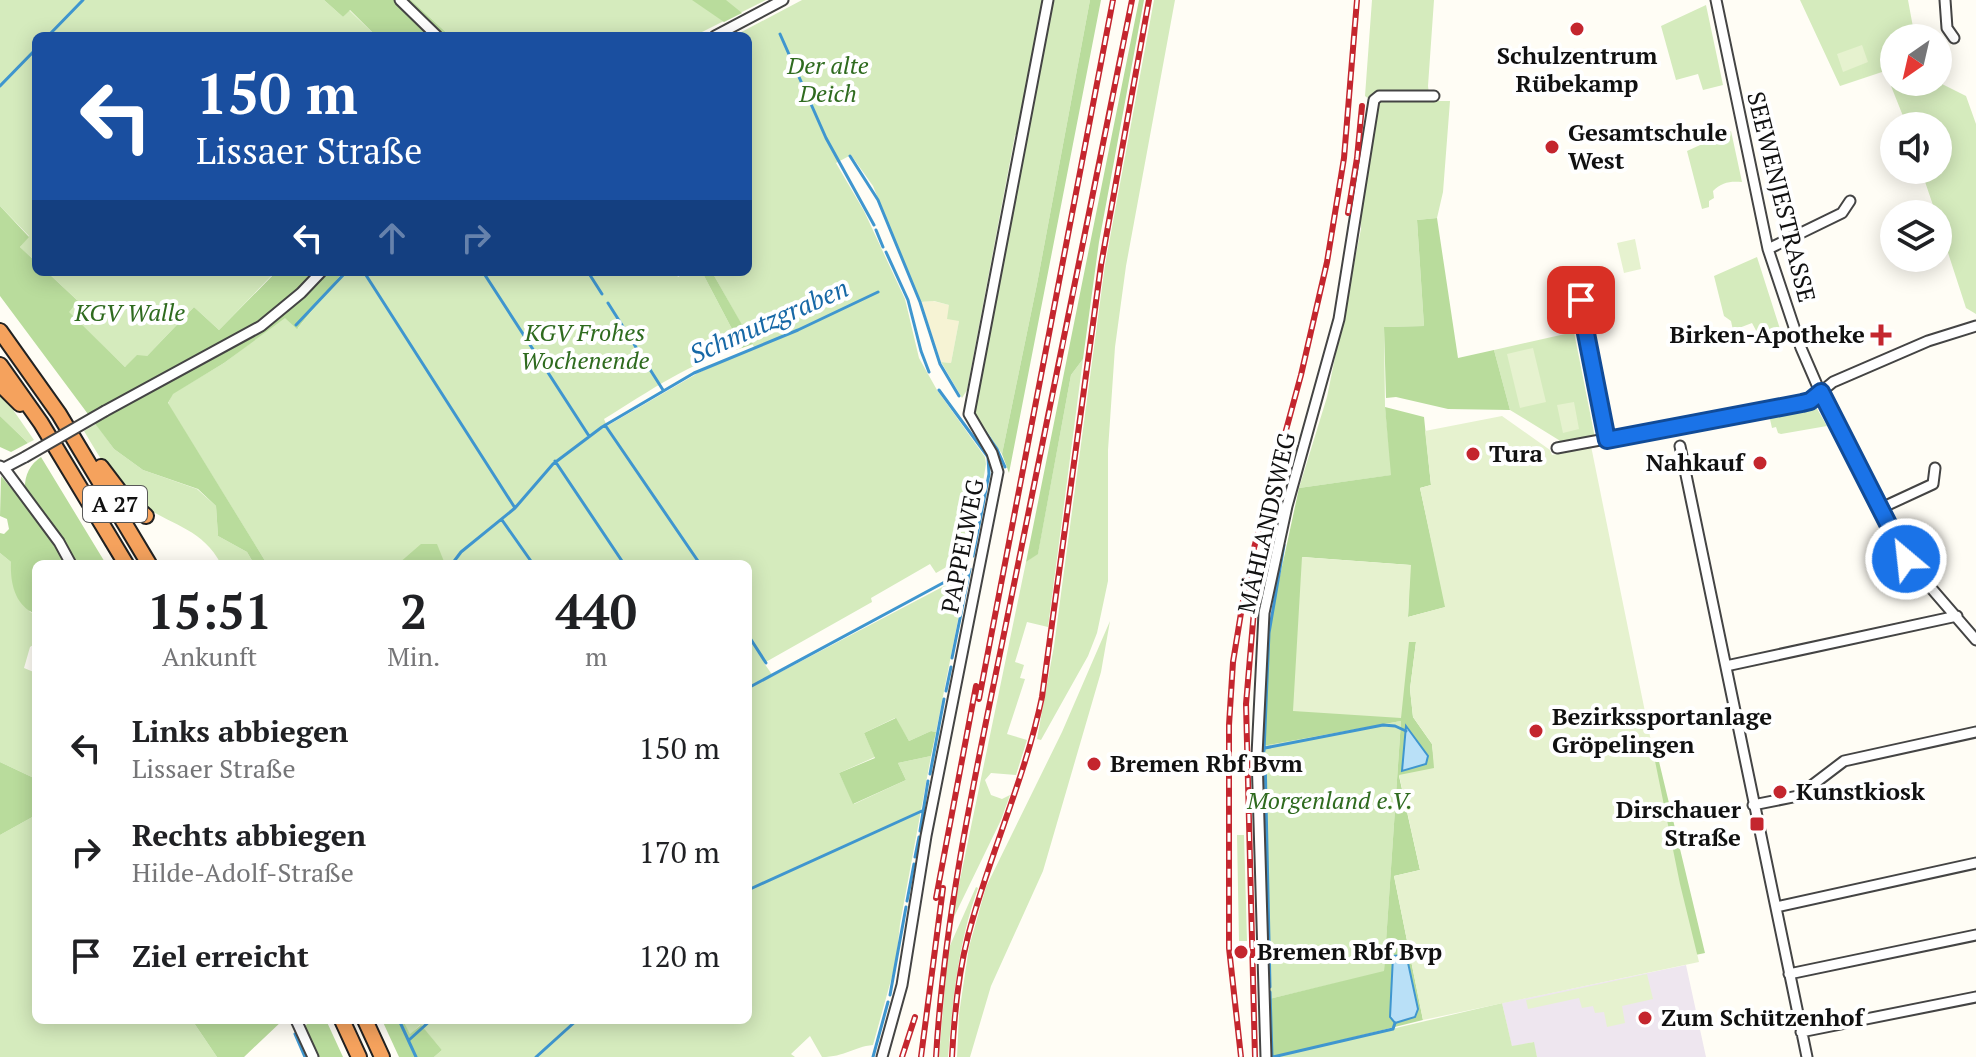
<!DOCTYPE html>
<html lang="de">
<head>
<meta charset="utf-8">
<style>
  :root { --surface:#fff; --page:#f2f2f2; --text:#202124; --muted:#757577 }
  body { margin:0; font-family:"PT Serif",serif; background:var(--page); color:var(--text); height:100vh; display:flex; flex-direction:column; font-size:30px; white-space:nowrap }
  * { box-sizing:border-box; margin:0 }
  p { font-size:26px; color:var(--muted) }
  .icon { flex:none; width:44px; height:44px; fill:none; stroke:currentColor; stroke-width:2; stroke-linecap:round; stroke-linejoin:round }
  .map { position:relative; flex:1; overflow:hidden }
  .sheet { position:absolute; left:32px; top:560px; width:720px; height:464px; display:flex; flex-direction:column; background:var(--surface); border-radius:12px; box-shadow:0 4px 20px #0003 }
  .sheet>* { flex:none }
  .hud { position:absolute; left:32px; top:32px; width:720px; height:244px; border-radius:12px; box-shadow:0 4px 20px #0003; background:#1a4fa0; color:#fff; overflow:hidden }
  .needle { width:52px; rotate:214deg }
  .fabs { position:absolute; left:1880px; top:24px; display:grid; gap:16px }
  .fabs a { display:grid; place-items:center; width:72px; height:72px; border-radius:50%; background:var(--surface); box-shadow:0 4px 20px #0003; font-size:40px }
  .pin { position:absolute; display:grid; place-items:center; width:68px; height:68px; color:#fff; margin:-34px; border-radius:16px; box-shadow:0 4px 12px #0006 }
  .me { position:absolute; width:88px; margin:-44px; rotate:332deg; stroke-linejoin:round; filter:drop-shadow(0 0 6px #0008) }
  .turn { display:flex; align-items:center; gap:28px; height:168px; padding:0 32px; font-size:36px }
  .turn .icon { width:104px; height:104px; stroke-width:2.5 }
  .turn b { display:block; font-size:56px; line-height:68px }
  .lanes { display:flex; align-items:center; height:76px; padding:0 32px; background:#0003; justify-content:center; gap:40px; direction:ltr }
  .lanes .off { opacity:.35 }
  .eta { display:flex; justify-content:space-evenly; align-items:center; height:136px; text-align:center }
  .eta b { font-size:48px; font-weight:800; line-height:56px }
  ul { padding:0; list-style:none }
  li { display:flex; align-items:center; gap:24px; height:104px; padding:0 32px }
  li div { flex:1 }
  li b { display:block; font-size:30px }
  li em { font-style:normal }
  .map>svg:first-child { display:block }
</style>
</head>
<body>
<div class="map">
<svg width="1976" height="1057" viewBox="0 0 1976 1057">
  <rect width="100%" height="100%" fill="#fffdf5"/>
  <path fill="#eee6ef" d="M 1686,965 L 1706,1057 L 1537,1057 L 1533,1042 L 1512,1047 L 1502,1003 Z"/>
  <path fill="#f6f3d4" d="M 933,301 L 949,305 L 959,321 L 951,363 L 941,362 L 921,302 Z"/>
  <path fill="#d5ebbd" d="M 0,0 L 324,0 L 343,17 L 349,10 L 376,36 L 36,36 L 36,262 L 20,247 L 29,236 L 0,206 Z
    M 411,0 L 766,0 L 694,36 L 450,36 Z
    M 802,0 L 1090,0 L 1037,284 L 1002,454 L 975,414 L 975,401 L 1027,137 L 1015,135 L 967,390 L 962,398 L 941,362 L 951,363 L 959,321 L 947,319 L 949,305 L 934,301 L 920,302 L 873,186 L 851,155 L 836,163 L 864,211 L 905,299 L 919,358 L 937,390 L 985,457 L 986,464 L 971,553 L 936,573 L 930,564 L 871,598 L 872,602 L 764,663 L 773,676 L 967,574 L 936,732 L 931,731 L 909,741 L 895,718 L 864,733 L 875,757 L 839,773 L 854,804 L 906,780 L 898,763 L 931,756 L 900,924 L 896,962 L 873,1045 C 853,1047 845,1057 822,1057 L 810,1036 L 791,1054 L 795,1057 L 434,1057 L 442,1050 L 420,1025 L 410,1035 L 403,1020 L 748,1020 L 748,564 L 267,564 L 168,404 L 172,394 L 224,363 L 285,317 L 298,328 L 343,272 L 675,272 L 678,277 L 687,272 L 702,272 L 742,348 C 692,361 648,392 604,419 L 607,426 L 698,373 L 754,347 L 712,272 L 748,272 L 748,36 L 734,36 Z
    M 1154,0 L 1175,0 L 1126,266 L 1115,347 L 1108,450 L 1108,581 L 1097,633 L 1088,656 L 1041,740 L 1037,739 L 1054,646 L 1105,265 Z
    M 1372,0 L 1434,0 L 1428,86 L 1430,101 L 1450,101 L 1443,192 L 1437,218 L 1417,220 L 1424,326 L 1384,327 L 1385,407 L 1392,475 L 1299,488 L 1327,397 L 1361,229 L 1360,208 L 1375,104 L 1365,96 Z
    M 1800,0 L 1908,0 L 1915,38 L 1894,38 L 1894,82 L 1938,82 L 1966,96 L 1976,124 L 1976,314 L 1966,308 L 1938,222 L 1938,214 L 1936,214 L 1921,170 L 1938,170 L 1938,126 L 1907,126 L 1885,71 L 1840,86 Z
    M 1706,5 L 1723,85 L 1703,90 L 1698,74 L 1676,80 L 1661,26 Z
    M 1731,131 L 1742,182 C 1730,181 1722,182 1713,191 L 1714,198 L 1709,201 L 1709,207 L 1702,209 L 1687,151 Z
    M 1757,257 L 1781,332 L 1760,338 L 1752,323 L 1739,328 L 1742,343 L 1736,345 L 1731,321 L 1724,316 L 1714,276 Z
    M 47,272 L 275,272 L 219,330 L 194,307 L 147,356 L 125,367 L 68,312 L 77,300 Z
    M 1574,332 L 1595,438 L 1562,442 L 1510,410 L 1494,350 Z
    M 1083,359 L 1048,627 L 1027,622 L 1015,662 L 1024,665 L 1020,678 L 1025,679 L 1007,734 L 1027,740 L 1016,775 L 991,773 L 985,780 L 991,795 L 1002,799 L 1010,795 L 1001,820 L 951,923 L 1026,562 L 1038,553 L 1071,375 Z
    M 0,391 L 34,440 L 28,443 L 0,416 Z
    M 1816,407 L 1827,426 L 1781,434 L 1778,433 L 1776,427 L 1772,428 L 1769,415 Z
    M 96,424 L 114,449 L 143,470 L 197,489 L 216,506 L 218,536 L 247,552 L 254,564 L 221,564 C 201,526 167,525 137,501 C 114,483 99,456 84,431 Z
    M 0,553 L 11,562 L 11,572 L 30,612 L 36,614 L 36,643 L 30,647 L 24,668 L 36,673 L 36,779 L 0,762 Z
    M 1110,621 L 1101,672 L 1043,871 L 991,986 L 970,1057 L 957,1057 L 959,1014 L 969,947 L 986,887 L 1062,732 Z
    M 1401,721 L 1384,972 L 1269,999 L 1263,746 Z
    M 36,815 L 36,1020 L 192,1020 L 217,1057 L 0,1057 L 0,835 Z
    M 1237,835 L 1244,835 L 1247,941 L 1239,941 Z
    M 976,887 L 978,888 C 958,943 953,999 948,1057 L 939,1057 L 948,950 Z
    M 1502,1003 L 1512,1046 L 1534,1042 L 1537,1057 L 1273,1057 Z"/>
  <path fill="#b9dc9c" d="M 324,0 L 411,0 L 450,36 L 376,36 L 350,10 L 343,17 Z
    M 692,0 L 726,0 L 742,13 L 724,22 Z
    M 1090,0 L 1101,0 L 1009,473 L 1002,454 L 1037,284 Z
    M 1139,0 L 1144,0 L 1099,242 L 1083,359 L 1071,375 L 1038,554 L 1026,562 Z
    M 0,206 L 29,237 L 20,247 L 36,262 L 36,272 L 47,272 L 78,301 L 69,312 L 125,367 L 137,355 L 147,356 L 194,307 L 219,330 L 276,272 L 343,272 L 297,329 L 285,318 L 224,363 L 173,394 L 168,403 L 267,564 L 254,564 L 247,552 L 218,536 L 216,506 L 198,489 L 143,470 L 114,449 L 0,296 Z
    M 1437,218 L 1458,358 L 1494,350 L 1510,410 L 1448,409 L 1396,397 L 1386,398 L 1384,327 L 1424,326 L 1417,220 Z
    M 702,272 L 712,272 L 753,344 L 742,348 Z
    M 1385,407 L 1424,417 L 1431,485 L 1420,488 L 1446,607 L 1408,617 L 1410,565 L 1302,557 L 1409,641 L 1416,642 L 1410,689 L 1413,717 L 1432,744 L 1435,769 L 1399,776 L 1420,870 L 1394,876 L 1423,1020 L 1273,1057 L 1269,999 L 1384,971 L 1401,721 L 1263,746 L 1264,671 L 1272,613 L 1299,488 L 1391,475 Z
    M 0,416 L 28,443 L 11,452 L 0,447 Z
    M 41,457 L 106,564 L 77,564 L 66,544 L 25,491 C 24,477 29,465 41,457 Z
    M 1,476 L 26,506 L 67,564 L 36,564 L 36,614 C 15,606 10,583 11,562 L 0,553 L 0,533 L 4,534 L 9,529 L 7,519 L 0,516 Z
    M 421,544 L 437,544 L 445,564 L 398,564 Z
    M 896,718 L 909,741 L 931,731 L 936,732 L 931,756 L 898,763 L 906,780 L 853,804 L 839,773 L 875,758 L 864,733 Z
    M 1650,749 L 1656,749 L 1705,953 L 1681,958 Z
    M 0,762 L 36,779 L 36,815 L 0,835 Z
    M 192,1020 L 283,1020 L 244,1057 L 217,1057 Z
    M 311,1020 L 326,1020 L 343,1057 L 319,1057 L 305,1026 Z
    M 382,1020 L 403,1020 L 410,1034 L 421,1025 L 442,1050 L 434,1057 L 399,1057 Z"/>
  <path fill="#e6f2cf" d="M 1862,45 L 1868,62 L 1843,72 L 1837,54 Z
    M 1635,239 L 1641,269 L 1624,273 L 1617,243 Z
    M 1533,348 L 1546,402 L 1520,408 L 1507,354 Z
    M 1574,402 L 1579,429 L 1563,433 L 1557,405 Z
    M 1502,416 L 1550,450 L 1552,455 L 1591,446 L 1680,884 L 1699,962 L 1423,1020 L 1394,876 L 1420,870 L 1399,775 L 1434,768 L 1432,744 L 1413,717 L 1410,689 L 1416,642 L 1409,642 L 1401,718 L 1293,711 L 1302,557 L 1411,565 L 1408,617 L 1445,607 L 1420,488 L 1431,485 L 1425,431 Z
    M 1647,974 L 1653,999 L 1622,1006 L 1625,1023 L 1607,1027 L 1604,1012 L 1595,1013 L 1593,1006 L 1582,1008 L 1579,998 L 1528,1009 L 1526,1000 Z"/>
  <path fill="#b9e0f7" stroke="#3f96cf" stroke-width="2" d="M 1406,726 L 1428,756 L 1426,764 L 1402,771 Z
    M 1403,955 L 1407,958 L 1418,1009 L 1415,1017 L 1395,1023 L 1390,1017 L 1393,956 Z"/>
  <g fill="none" stroke-linecap="round" stroke-linejoin="round">
    <path stroke="#3f96cf" stroke-width="3" d="M 780,34 L 826,138 L 874,225
      M 48,36 L 83,0
      M 0,86 L 36,49
      M 850,156 L 878,200 L 920,302 L 940,364 L 959,396
      M 876,230 L 883,247
      M 886,252 L 908,300 L 921,351 L 929,372
      M 364,272 L 515,508
      M 483,272 L 589,436
      M 588,272 L 602,294
      M 608,303 L 663,390
      M 296,325 L 346,272
      M 939,390 L 988,457 L 989,474 L 973,556
      M 979,423 L 997,449 L 1005,467
      M 605,425 L 700,564
      M 555,461 L 624,564
      M 502,520 L 533,564
      M 452,564 L 461,552 L 515,508 L 553,464 L 602,427 L 694,373 L 798,330 L 878,292
      M 748,635 L 766,663
      M 952,658 L 970,569
      M 748,688 L 954,577 L 965,572 L 969,573
      M 946,691 L 951,667
      M 1265,748 L 1383,725 L 1395,726 L 1406,731
      M 1264,751 L 1269,633 L 1284,545
      M 1265,755 L 1270,987
      M 930,774 L 944,699
      M 920,831 L 928,781
      M 915,857 L 919,837
      M 748,890 L 924,810
      M 907,901 L 914,864
      M 1270,992 L 1272,1056
      M 890,995 L 906,907
      M 399,1020 L 416,1057
      M 295,1034 L 305,1057
      M 409,1040 L 431,1020
      M 536,1057 L 577,1020
      M 873,1057 L 888,1002
      M 1273,1057 L 1393,1029 L 1395,1023"/>
    <defs>
      <path id="minor" d="M 400,0 L 437,36
        M 1716,0 L 1768,249 L 1801,348 L 1827,408 L 1906,559 L 1976,640
        M 1945,0 L 1947,28 L 1954,38
        M 715,36 L 783,0
        M 1768,249 L 1842,213 L 1850,201
        M1574 307a7 7 0 1 1 14 0a7 7 0 1 1-14 0Z
        M 1582,313 L 1607,440
        M 105,411 L 261,326 L 301,293 L 321,272
        M 1680,446 L 1807,1057
        M 1557,448 L 1810,401 L 1833,382 L 1928,341 L 1976,326
        M 0,466 L 4,468 L 59,542 L 71,564
        M 4,468 L 25,457
        M 1879,509 L 1933,484 L 1935,468
        M 1726,666 L 1957,616
        M 1753,805 L 1798,796 L 1844,761 L 1976,732
        M 1776,907 L 1976,863
        M 1789,974 L 1976,935
        M 296,1020 L 313,1057
        M 1801,1032 L 1976,997
        M 882,1057 L 902,985 L 926,836 L 998,472 L 992,453 L 969,414 L 1048,0
        M 1266,1057 L 1257,755 L 1264,613 L 1287,506 L 1339,319 L 1374,100 L 1379,96 L 1434,96"/>
      <path id="highway" d="M 0,331 L 59,414 L 149,564
        M 0,365 L 41,423 L 126,564
        M 0,384 L 20,404
        M 101,467 L 123,496 L 146,516
        M 342,1020 L 359,1057
        M 365,1020 L 382,1057"/>
    </defs>
    <use href="#minor" stroke="#444" stroke-width="13"/>
    <use href="#highway" stroke="#222" stroke-width="18"/>
    <use href="#minor" stroke="#fff" stroke-width="9"/>
    <use href="#highway" stroke="#f5a25d" stroke-width="14"/>
    <defs>
      <path id="rail" d="M 1348,213 L 1357,158 L 1362,106
        M 979,699 L 1113,0
        M 936,898 L 976,686
        M 902,1057 L 915,1017
        M 921,1057 L 943,888
        M 936,1057 C 945,904 980,754 1010,604 C 1051,403 1092,202 1132,0
        M 952,1057 C 954,1017 958,975 968,936 C 989,855 1025,779 1042,697 L 1101,265 L 1149,0
        M 1241,1057 L 1229,948 L 1229,725 L 1233,662 L 1248,570 L 1301,375 L 1327,262 L 1344,158 L 1357,0
        M 1255,1057 L 1246,704 L 1254,610 L 1275,512"/>
    </defs>
    <use href="#rail" stroke="#c4262e" stroke-width="6"/>
    <use href="#rail" stroke="#fff" stroke-width="3" stroke-dasharray="9" stroke-linecap="butt"/>
    <defs>
      <path id="minor-bridge" d="M 25,457 L 105,411"/>
    </defs>
    <use href="#minor-bridge" stroke="#444" stroke-width="13" stroke-linecap="butt"/>
    <use href="#minor-bridge" stroke="#fff" stroke-width="9"/>
  </g>
  <g fill="none" stroke-linecap="round" stroke-linejoin="round">
    <defs>
      <path id="route" d="M 1581,300 L 1588,305 L 1582,313 L 1607,440 L 1802,403 L 1810,401 L 1821,392 L 1906,559"/>
    </defs>
    <use href="#route" stroke="#114b97" stroke-width="20"/>
    <use href="#route" stroke="#1a73e8" stroke-width="14"/>
  </g>
  <g fill="#c4262e" stroke="#fff" stroke-width="3">
    <circle cx="1577" cy="29" r="8"/>
    <circle cx="1552" cy="147" r="8"/>
    <path d="M1877 323h8v8h8v8h-8v8h-8v-8h-8v-8h8z"/>
    <circle cx="1473" cy="454" r="8"/>
    <circle cx="1760" cy="463" r="8"/>
    <circle cx="1536" cy="731" r="8"/>
    <circle cx="1094" cy="764" r="8"/>
    <circle cx="1780" cy="792" r="8"/>
    <rect x="1749" y="816" width="16" height="16" rx="4"/>
    <circle cx="1241" cy="952" r="8"/>
    <circle cx="1645" cy="1018" r="8"/>
  </g>
  <g text-anchor="middle" stroke-width="8" stroke-linejoin="round" paint-order="stroke">
    <rect fill="#fff" stroke="#585858" stroke-width="2" x="83" y="486" width="64" height="36" rx="6"/>
    <g font-size="22" font-weight="bold" fill="#111">
      <text x="115" y="512">A 27</text>
    </g>
    <g font-size="24" font-weight="bold" fill="#111" stroke="#fff" text-anchor="start">
      <text x="1577" y="64" text-anchor="middle">Schulzentrum<tspan x="1577" dy="28">Rübekamp</tspan></text>
      <text x="1568" y="141">Gesamtschule<tspan x="1568" dy="28">West</tspan></text>
      <text x="1865" y="343" text-anchor="end">Birken-Apotheke</text>
      <text x="1489" y="462">Tura</text>
      <text x="1744" y="471" text-anchor="end">Nahkauf</text>
      <text x="1552" y="725">Bezirkssportanlage<tspan x="1552" dy="28">Gröpelingen</tspan></text>
      <text x="1110" y="772">Bremen Rbf Bvm</text>
      <text x="1796" y="800">Kunstkiosk</text>
      <text x="1741" y="818" text-anchor="end">Dirschauer<tspan x="1741" dy="28">Straße</tspan></text>
      <text x="1257" y="960">Bremen Rbf Bvp</text>
      <text x="1661" y="1026">Zum Schützenhof</text>
    </g>
    <g font-size="24" font-style="italic" fill="#2f6b1f" stroke="#fff">
      <text x="828" y="74">Der alte<tspan x="828" dy="28">Deich</tspan></text>
      <text x="130" y="321">KGV Walle</text>
      <text x="585" y="341">KGV Frohes<tspan x="585" dy="28">Wochenende</tspan></text>
      <text x="1330" y="809">Morgenland e.V.</text>
    </g>
    <g font-size="24" fill="#111" stroke="#fff">
      <text transform="translate(1781 197) rotate(76)" y="8">SEEWENJESTRASSE</text>
      <text transform="translate(1267 523) rotate(-77)" y="8">MÄHLANDSWEG</text>
      <text transform="translate(963 546) rotate(-79)" y="8">PAPPELWEG</text>
    </g>
    <g font-size="26" font-style="italic" fill="#1768a6" stroke="#fff">
      <text transform="translate(769 321) rotate(-24)" y="9">Schmutzgraben</text>
    </g>
  </g>
</svg>
<div class="fabs">
<a><svg class="needle" viewBox="-14 -14 28 28"><path d="M0-13l5 13h-10z" fill="#e53935"/><path d="M0 13l5-13h-10z" fill="#757577"/></svg></a>
<a><svg class="icon" aria-label="sound" viewBox="0 0 24 24"><path d="M4 9h4l5-4v14l-5-4H4zM17 9q2 3 0 6"/></svg></a>
<a><svg class="icon" aria-label="layers" viewBox="0 0 24 24"><path d="M12 4l9 5-9 5-9-5zM3 14l9 5 9-5"/></svg></a>
</div>
<div class="pin" style="left:1581px;top:300px;background:#d93025"><svg class="icon" aria-label="arrive" viewBox="0 0 24 24"><path d="M6 21V4h12l-3 4 3 4H6"/></svg></div>
<svg class="me" style="left:1906px;top:559px" viewBox="-20 -20 40 40"><circle r="17" fill="#1a73e8" stroke="#fff" stroke-width="3"/><path d="M0-11L8 9 0 5-8 9z" fill="#fff"/></svg>
<div class="hud">
<div class="turn"><svg class="icon" aria-label="left" viewBox="0 0 24 24"><path d="M17 20v-9H6M10 6l-5 5 5 5"/></svg><div><b>150 m</b>Lissaer Straße</div></div>
<div class="lanes"><svg class="icon" aria-label="left" viewBox="0 0 24 24"><path d="M17 20v-9H6M10 6l-5 5 5 5"/></svg><svg class="icon off" aria-label="ahead" viewBox="0 0 24 24"><path d="M12 20V5M6 11l6-6 6 6"/></svg><svg class="icon off" aria-label="right" viewBox="0 0 24 24"><path d="M7 20v-9h11M14 6l5 5-5 5"/></svg></div>
</div>
<section class="sheet">
<div class="eta">
<div><b>15:51</b><p>Ankunft</p></div>
<div><b>2</b><p>Min.</p></div>
<div><b>440</b><p>m</p></div>
</div>
<ul>
<li><svg class="icon" aria-label="left" viewBox="0 0 24 24"><path d="M17 20v-9H6M10 6l-5 5 5 5"/></svg><div><b>Links abbiegen</b><p>Lissaer Straße</p></div><em>150 m</em></li>
<li><svg class="icon" aria-label="right" viewBox="0 0 24 24"><path d="M7 20v-9h11M14 6l5 5-5 5"/></svg><div><b>Rechts abbiegen</b><p>Hilde-Adolf-Straße</p></div><em>170 m</em></li>
<li><svg class="icon" aria-label="arrive" viewBox="0 0 24 24"><path d="M6 21V4h12l-3 4 3 4H6"/></svg><div><b>Ziel erreicht</b></div><em>120 m</em></li>
</ul>
</section>
</div>
</body>
</html>
